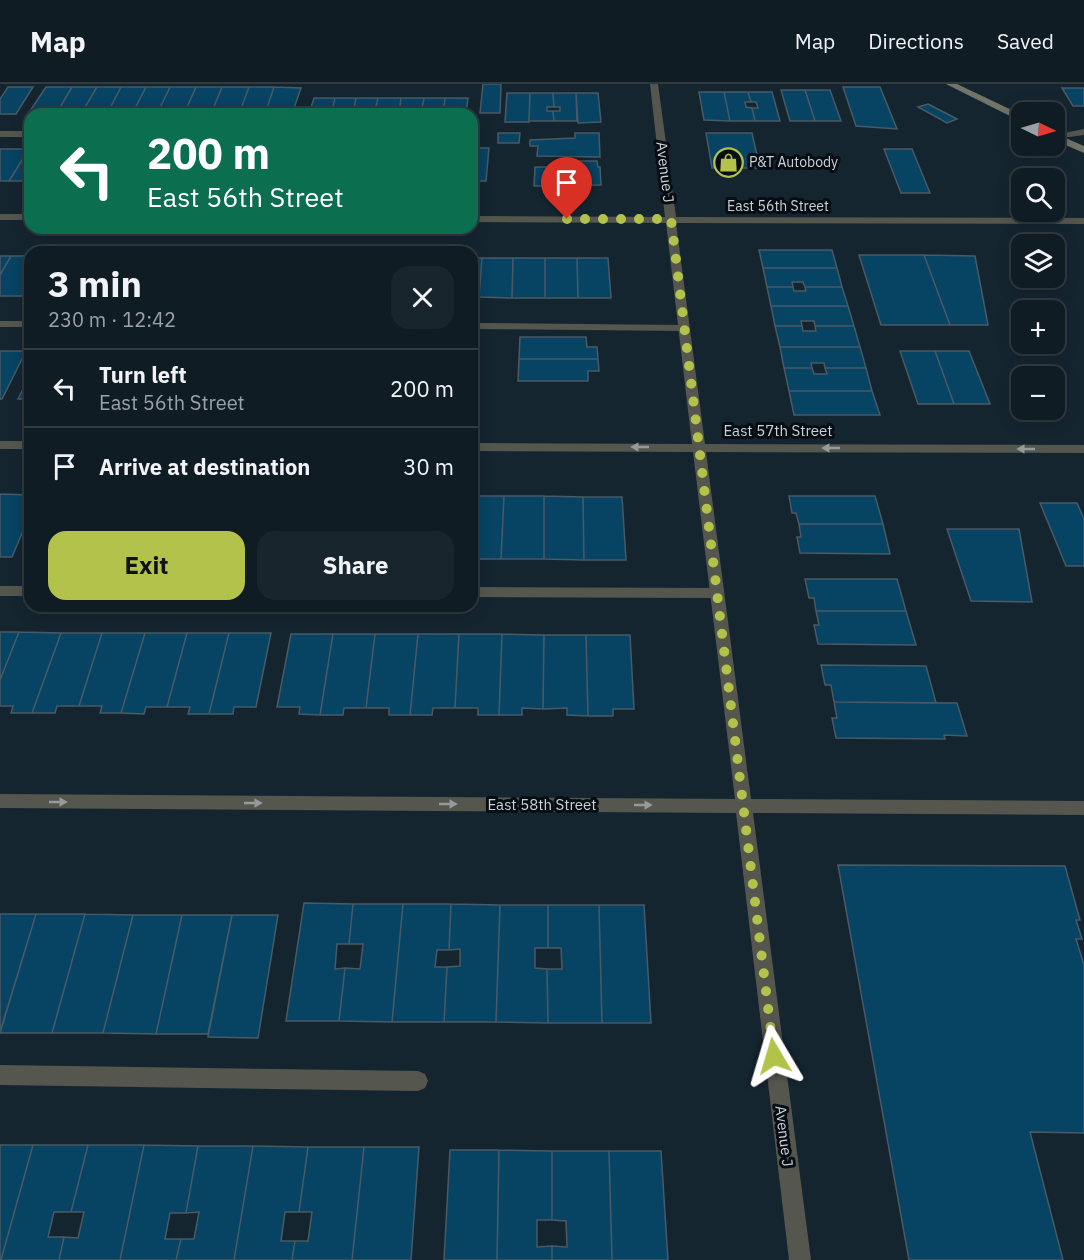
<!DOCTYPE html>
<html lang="en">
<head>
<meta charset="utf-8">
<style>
  :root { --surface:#101c24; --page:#19252c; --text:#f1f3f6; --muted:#9ca1a6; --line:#303a41; --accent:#b3c24b }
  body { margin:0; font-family:"IBM Plex Sans",sans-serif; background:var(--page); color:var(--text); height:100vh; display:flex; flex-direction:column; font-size:22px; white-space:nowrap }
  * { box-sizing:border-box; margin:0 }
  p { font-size:20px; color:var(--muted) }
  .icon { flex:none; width:33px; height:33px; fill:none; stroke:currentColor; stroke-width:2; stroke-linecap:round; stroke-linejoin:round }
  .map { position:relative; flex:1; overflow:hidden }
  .side { position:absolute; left:24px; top:162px; width:454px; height:366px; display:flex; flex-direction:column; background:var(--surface); border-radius:18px; box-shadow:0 3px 15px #0003,0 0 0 2px var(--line) }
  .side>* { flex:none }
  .hud { position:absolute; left:24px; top:24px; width:454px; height:126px; border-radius:18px; box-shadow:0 3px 15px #0003,0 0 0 2px var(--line); background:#0b6e4f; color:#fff; overflow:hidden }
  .needle { width:39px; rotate:95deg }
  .controls { position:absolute; left:1011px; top:18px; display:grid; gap:12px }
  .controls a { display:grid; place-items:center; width:54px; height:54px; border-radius:12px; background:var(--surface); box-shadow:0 3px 15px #0003,0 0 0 2px var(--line); font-size:30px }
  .pin { position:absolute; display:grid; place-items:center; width:51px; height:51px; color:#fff; margin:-62px -26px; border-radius:50% 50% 50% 0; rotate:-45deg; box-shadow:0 0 6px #0007 }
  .pin .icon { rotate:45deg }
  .me { position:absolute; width:66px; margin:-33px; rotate:353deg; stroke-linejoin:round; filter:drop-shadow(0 0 4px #0008) }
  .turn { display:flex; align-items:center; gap:21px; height:126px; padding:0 24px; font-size:27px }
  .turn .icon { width:78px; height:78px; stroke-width:2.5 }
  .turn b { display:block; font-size:42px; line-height:51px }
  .round { display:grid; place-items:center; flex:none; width:63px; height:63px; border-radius:18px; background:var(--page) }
  .head { display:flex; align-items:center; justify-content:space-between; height:102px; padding:0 24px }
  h1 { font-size:36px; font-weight:700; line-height:45px }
  .primary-button { display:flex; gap:12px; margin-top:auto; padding:12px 24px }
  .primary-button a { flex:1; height:69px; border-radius:18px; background:var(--accent); color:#111; font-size:24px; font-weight:700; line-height:69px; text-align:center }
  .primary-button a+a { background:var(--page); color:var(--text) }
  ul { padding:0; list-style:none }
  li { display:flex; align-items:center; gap:18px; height:78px; padding:0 24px; border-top:2px solid var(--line) }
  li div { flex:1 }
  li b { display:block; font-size:22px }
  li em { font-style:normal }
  header { display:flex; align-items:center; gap:36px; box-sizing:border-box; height:84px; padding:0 30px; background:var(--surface); border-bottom:2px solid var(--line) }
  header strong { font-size:28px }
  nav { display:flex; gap:33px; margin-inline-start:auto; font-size:21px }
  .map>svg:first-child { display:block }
</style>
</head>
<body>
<header>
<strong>Map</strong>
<nav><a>Map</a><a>Directions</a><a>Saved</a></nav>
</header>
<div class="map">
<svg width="1084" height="1176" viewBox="0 0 1084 1176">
  <rect width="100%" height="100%" fill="#152530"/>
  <path fill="#074363" stroke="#485a66" stroke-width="1.5" d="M 483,0 L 501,0 L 500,29 L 480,29 Z
    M 8,3 L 33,3 L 16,30 L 0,30 L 0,15 Z
    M 46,3 L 72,3 L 56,30 L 28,30 Z
    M 72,3 L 97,3 L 81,30 L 56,30 Z
    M 97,3 L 121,3 L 107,30 L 81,30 Z
    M 121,3 L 146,3 L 132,30 L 107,30 Z
    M 146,3 L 170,3 L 157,30 L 132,30 Z
    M 170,3 L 196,3 L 184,30 L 157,30 Z
    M 196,3 L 222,3 L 211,30 L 184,30 Z
    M 222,3 L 249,3 L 239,30 L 211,30 Z
    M 249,3 L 274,3 L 265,30 L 239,30 Z
    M 274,3 L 301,4 L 292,30 L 265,30 Z
    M 843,3 L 880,3 L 897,45 L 856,42 Z
    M 1062,4 L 1084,4 L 1084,22 L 1073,22 Z
    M 781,6 L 805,6 L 815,37 L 790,37 Z
    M 805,6 L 830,6 L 841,37 L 815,37 Z
    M 699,8 L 724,8 L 730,37 L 704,36 Z
    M 724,8 L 748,8 L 751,18 L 745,18 L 746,23 L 752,24 L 755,37 L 730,37 Z
    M 748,8 L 772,8 L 780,37 L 755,37 L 752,24 L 758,24 L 756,18 L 751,18 Z
    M 507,9 L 530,9 L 529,38 L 505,38 Z
    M 530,9 L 553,9 L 554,23 L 547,23 L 547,27 L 553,27 L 554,37 L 529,37 Z
    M 553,9 L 576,9 L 577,37 L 554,37 L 553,27 L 560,27 L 560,23 L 554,23 Z
    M 576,9 L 598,9 L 601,38 L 578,39 Z
    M 314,14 L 335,14 L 331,30 L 309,30 Z
    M 335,14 L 356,14 L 353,30 L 331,30 Z
    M 356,14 L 378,14 L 374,30 L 353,30 Z
    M 378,14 L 401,14 L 399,30 L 374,30 Z
    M 401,14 L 424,14 L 421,30 L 399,30 Z
    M 424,14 L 445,14 L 443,30 L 421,30 Z
    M 445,14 L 468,14 L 466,30 L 443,30 Z
    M 928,20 L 957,35 L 947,39 L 918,23 Z
    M 498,49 L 520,49 L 519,59 L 498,59 Z
    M 575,49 L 599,49 L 600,73 L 537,72 L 538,62 L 530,62 L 530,56 L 575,54 Z
    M 706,49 L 752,49 L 760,84 L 712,84 Z
    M 472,64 L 489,64 L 486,97 L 472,97 Z
    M 29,65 L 30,97 L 9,97 Z
    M 29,65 L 9,97 L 0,97 L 0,65 Z
    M 884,65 L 912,65 L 930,109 L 901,109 Z
    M 577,77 L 597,77 L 598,83 L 600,83 L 601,101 L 534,102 L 535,83 L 577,83 Z
    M 759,166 L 832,166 L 837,184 L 763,184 Z
    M 859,171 L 924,171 L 950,241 L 881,241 Z
    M 924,171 L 975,172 L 988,241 L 950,241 Z
    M 0,172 L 11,172 L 0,191 Z
    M 11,172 L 30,172 L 30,196 L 22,212 L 0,212 L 0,191 Z
    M 472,174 L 482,174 L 479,213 L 472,213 Z
    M 482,174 L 513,174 L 512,214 L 479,213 Z
    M 513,174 L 545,174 L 545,214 L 512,214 Z
    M 545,174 L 577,174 L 578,214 L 545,214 Z
    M 577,174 L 608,174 L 611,214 L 578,214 Z
    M 763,184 L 837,184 L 842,203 L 805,203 L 803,198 L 792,198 L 793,203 L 767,203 Z
    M 767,203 L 793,203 L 794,207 L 806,207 L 805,203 L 842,203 L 848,222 L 771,222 Z
    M 771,222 L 848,222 L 854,242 L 815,242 L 814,237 L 801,237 L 802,242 L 775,242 Z
    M 775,242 L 802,242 L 803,247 L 816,247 L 815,242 L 854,242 L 860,263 L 780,263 Z
    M 520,253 L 586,253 L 587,263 L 597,263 L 598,275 L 519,275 Z
    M 780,263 L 860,263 L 866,284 L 825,284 L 824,279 L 811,279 L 812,284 L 784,284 Z
    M 0,267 L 26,267 L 2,315 L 0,315 Z
    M 900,267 L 935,267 L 954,320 L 918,320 Z
    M 935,267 L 969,267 L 990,320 L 954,320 Z
    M 519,275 L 598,275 L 599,287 L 588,287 L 588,297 L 518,297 Z
    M 784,284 L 812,284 L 814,290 L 827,290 L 825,284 L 866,284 L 872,307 L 789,307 Z
    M 30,291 L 30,315 L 18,315 Z
    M 789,307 L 872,307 L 880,331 L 794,331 Z
    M 0,410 L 30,411 L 30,430 L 12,473 L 0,473 Z
    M 472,412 L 504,412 L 501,475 L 472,475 Z
    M 504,412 L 544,412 L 544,475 L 501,475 Z
    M 544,412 L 583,413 L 584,476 L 544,475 Z
    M 789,412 L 875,412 L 883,440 L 799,440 L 796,429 L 792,429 Z
    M 583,413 L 622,413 L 626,476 L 584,476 Z
    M 1040,419 L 1077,419 L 1084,435 L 1084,482 L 1066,482 Z
    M 799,440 L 883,440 L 890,470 L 800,469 L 797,453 L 801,453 Z
    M 947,445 L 1019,445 L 1032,518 L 971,517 Z
    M 805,495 L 897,495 L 906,527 L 816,527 L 814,514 L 809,514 Z
    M 816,527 L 906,527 L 916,561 L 818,560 L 814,541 L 819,541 Z
    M 0,548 L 19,548 L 0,596 Z
    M 19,548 L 61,549 L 32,629 L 11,629 L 13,622 L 0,622 L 0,596 Z
    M 61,549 L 102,549 L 79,622 L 57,622 L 55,629 L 32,629 Z
    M 102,549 L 145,549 L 121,629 L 100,629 L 102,622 L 79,622 Z
    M 145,549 L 187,549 L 167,623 L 146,623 L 144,630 L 121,629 Z
    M 187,549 L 229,549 L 209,630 L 188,630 L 190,623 L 167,623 Z
    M 229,549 L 271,549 L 256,623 L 234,623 L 233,630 L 209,630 Z
    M 291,550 L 333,550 L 320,631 L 299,630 L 300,623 L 277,623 Z
    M 333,550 L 375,550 L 366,624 L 344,624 L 343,631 L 320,631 Z
    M 375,550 L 418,550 L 410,631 L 389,631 L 389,624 L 366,624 Z
    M 418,550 L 459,550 L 455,624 L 433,624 L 432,631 L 410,631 Z
    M 459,550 L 502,550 L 499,631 L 478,631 L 478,624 L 455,624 Z
    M 502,550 L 544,551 L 543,625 L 522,624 L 522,631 L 499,631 Z
    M 544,551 L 586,551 L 588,632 L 567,631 L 567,624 L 543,625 Z
    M 586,551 L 630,551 L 634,625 L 613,625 L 613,632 L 588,632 Z
    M 821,581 L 926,582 L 936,619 L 834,618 L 831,601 L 825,601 Z
    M 834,618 L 957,619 L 967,652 L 944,651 L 945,655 L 836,654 L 832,634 L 837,634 Z
    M 838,781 L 1065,782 L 1080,836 L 1076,836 L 1082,855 L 1076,855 L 1084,881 L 1084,1049 L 1030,1048 L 1063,1176 L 909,1176 Z
    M 304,819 L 353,820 L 349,860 L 337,860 L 335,885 L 345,884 L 339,937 L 286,937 Z
    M 353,820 L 403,820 L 392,938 L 339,937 L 345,884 L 360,885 L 363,860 L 349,860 Z
    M 403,820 L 451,820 L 449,866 L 437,866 L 435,883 L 447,883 L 444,938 L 392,938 Z
    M 451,820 L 500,821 L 496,938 L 444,938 L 447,883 L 460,882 L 460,865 L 449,866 Z
    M 500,821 L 548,821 L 548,864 L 535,864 L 535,884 L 547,885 L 548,939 L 496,938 Z
    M 548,821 L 599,821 L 602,939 L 548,939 L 547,885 L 562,885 L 561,864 L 548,864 Z
    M 599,821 L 644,821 L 651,939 L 602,939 Z
    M 0,830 L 36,830 L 0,948 Z
    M 36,830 L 85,830 L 52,949 L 0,949 Z
    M 85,830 L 133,831 L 103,949 L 52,949 Z
    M 133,831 L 182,831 L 156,950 L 103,949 Z
    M 182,831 L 232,831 L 208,950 L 156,950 Z
    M 232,831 L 278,831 L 258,954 L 208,953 Z
    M 0,1061 L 33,1061 L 1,1176 L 0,1176 Z
    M 33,1061 L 88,1061 L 71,1128 L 54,1128 L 48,1153 L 64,1153 L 59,1176 L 1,1176 Z
    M 88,1061 L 144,1061 L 120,1176 L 59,1176 L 64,1153 L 78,1154 L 84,1128 L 71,1128 Z
    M 144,1061 L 198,1062 L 186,1129 L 170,1129 L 165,1155 L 181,1155 L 176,1176 L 120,1176 Z
    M 198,1062 L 253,1062 L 234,1176 L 176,1176 L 181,1155 L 194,1155 L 199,1128 L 186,1129 Z
    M 253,1062 L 308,1063 L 299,1128 L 285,1128 L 281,1157 L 295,1157 L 292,1176 L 234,1176 Z
    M 308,1063 L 364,1063 L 352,1176 L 292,1176 L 295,1157 L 308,1157 L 312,1128 L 299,1128 Z
    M 364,1063 L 419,1063 L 411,1176 L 352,1176 Z
    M 450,1066 L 499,1066 L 497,1176 L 444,1176 Z
    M 499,1066 L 552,1067 L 552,1136 L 537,1136 L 537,1163 L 552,1162 L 552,1176 L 497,1176 Z
    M 552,1067 L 609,1067 L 612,1176 L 552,1176 L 552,1162 L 567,1163 L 566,1137 L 552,1136 Z
    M 609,1067 L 661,1067 L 668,1176 L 612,1176 Z"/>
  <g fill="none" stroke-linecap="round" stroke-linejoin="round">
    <path fill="#55574f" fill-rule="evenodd" d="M 1084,45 L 1084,51 L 1054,55 L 1054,51 Z
      M 0,47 L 30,47 L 30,53 L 0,53 Z
      M 0,237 L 30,237 L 30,243 L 0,243 Z
      M 472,239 L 684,241 L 690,244 L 684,247 L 472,245 Z
      M 0,502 L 30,502 L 30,512 L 0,512 Z
      M 472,503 L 717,504 L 724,509 L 717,514 L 472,513 Z
      M 0,981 L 418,987 L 425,990 L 428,997 L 425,1004 L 418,1007 L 0,1001 Z"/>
    <path fill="#55574f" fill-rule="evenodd" d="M 650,0 L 658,0 L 676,133 L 1084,134 L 1084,140 L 676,139 L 705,360 L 1084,361 L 1084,369 L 706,368 L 751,715 L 1084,717 L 1084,731 L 753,729 L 811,1176 L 789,1176 L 736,729 L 0,724 L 0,710 L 735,715 L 693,368 L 472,367 L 472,359 L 692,360 L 666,139 L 472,138 L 472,132 L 665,133 Z
      M 0,130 L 30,130 L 30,136 L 0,136 Z
      M 0,357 L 30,357 L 30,365 L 0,365 Z"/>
    <path fill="#727467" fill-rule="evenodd" d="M 946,0 L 957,0 L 1022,31 L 1022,38 Z
      M 1054,49 L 1084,62 L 1084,69 L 1054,56 Z"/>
  </g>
  <defs><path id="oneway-solid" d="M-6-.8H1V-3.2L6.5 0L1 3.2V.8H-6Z" transform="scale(1.5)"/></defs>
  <g fill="#959b9c">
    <use href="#oneway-solid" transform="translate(640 363) rotate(-180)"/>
    <use href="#oneway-solid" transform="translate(831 364) rotate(-180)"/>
    <use href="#oneway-solid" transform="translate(1026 365) rotate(-180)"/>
    <use href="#oneway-solid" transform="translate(58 718)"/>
    <use href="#oneway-solid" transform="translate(253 719)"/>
    <use href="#oneway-solid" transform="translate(448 720)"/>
    <use href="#oneway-solid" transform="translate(643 721)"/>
  </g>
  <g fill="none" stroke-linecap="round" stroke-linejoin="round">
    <path stroke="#b3c24b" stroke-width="10" stroke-dasharray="0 18" d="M 567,135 L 671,135 L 774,972"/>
  </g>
  <defs>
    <symbol id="shop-ring" viewBox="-11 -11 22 22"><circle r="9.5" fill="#070d12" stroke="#b3c24b" stroke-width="1.5"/><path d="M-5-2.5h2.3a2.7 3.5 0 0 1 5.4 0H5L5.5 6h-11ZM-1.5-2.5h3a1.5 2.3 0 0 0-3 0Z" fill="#b3c24b"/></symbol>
  </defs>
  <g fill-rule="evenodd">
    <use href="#shop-ring" x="712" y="62" width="33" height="33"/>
  </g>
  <g text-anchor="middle" stroke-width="6" stroke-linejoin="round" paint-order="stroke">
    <g font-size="14" fill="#c9d3db" stroke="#070d12" text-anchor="start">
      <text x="749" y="83">P&amp;T Autobody</text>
    </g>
    <g font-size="14" fill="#c9d3db" stroke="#070d12">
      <text x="778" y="127">East 56th Street</text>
    </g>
    <g font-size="15" fill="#c9d3db" stroke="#070d12">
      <text transform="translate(665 88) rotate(83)" y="5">Avenue J</text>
      <text x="778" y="352">East 57th Street</text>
      <text x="542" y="726">East 58th Street</text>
      <text transform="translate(784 1052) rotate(83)" y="5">Avenue J</text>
    </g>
  </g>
</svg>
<div class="controls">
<a><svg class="needle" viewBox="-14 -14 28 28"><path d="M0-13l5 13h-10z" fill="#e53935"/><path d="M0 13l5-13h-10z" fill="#9ca1a6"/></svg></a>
<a><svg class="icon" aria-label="search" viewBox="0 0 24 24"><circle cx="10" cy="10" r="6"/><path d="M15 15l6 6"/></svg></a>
<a><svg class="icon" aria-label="layers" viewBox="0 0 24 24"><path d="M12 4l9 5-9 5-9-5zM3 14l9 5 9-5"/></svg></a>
<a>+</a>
<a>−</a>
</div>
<div class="pin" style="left:567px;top:135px;background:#d93025"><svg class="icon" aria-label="arrive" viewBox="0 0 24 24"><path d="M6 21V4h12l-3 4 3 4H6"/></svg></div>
<svg class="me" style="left:774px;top:972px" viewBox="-20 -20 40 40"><path d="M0-17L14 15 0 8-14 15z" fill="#b3c24b" stroke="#fff" stroke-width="4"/></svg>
<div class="hud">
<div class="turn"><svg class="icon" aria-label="left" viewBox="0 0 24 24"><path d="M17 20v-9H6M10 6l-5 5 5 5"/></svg><div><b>200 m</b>East 56th Street</div></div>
</div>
<section class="side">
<div class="head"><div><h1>3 min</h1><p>230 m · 12:42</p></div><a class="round"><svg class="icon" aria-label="close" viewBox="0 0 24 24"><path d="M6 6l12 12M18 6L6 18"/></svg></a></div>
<ul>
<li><svg class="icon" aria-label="left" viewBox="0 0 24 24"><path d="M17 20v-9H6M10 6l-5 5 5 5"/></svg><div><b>Turn left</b><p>East 56th Street</p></div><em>200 m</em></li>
<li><svg class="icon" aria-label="arrive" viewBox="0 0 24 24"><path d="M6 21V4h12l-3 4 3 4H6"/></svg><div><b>Arrive at destination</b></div><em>30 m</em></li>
</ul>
<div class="primary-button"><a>Exit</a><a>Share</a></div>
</section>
</div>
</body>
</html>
